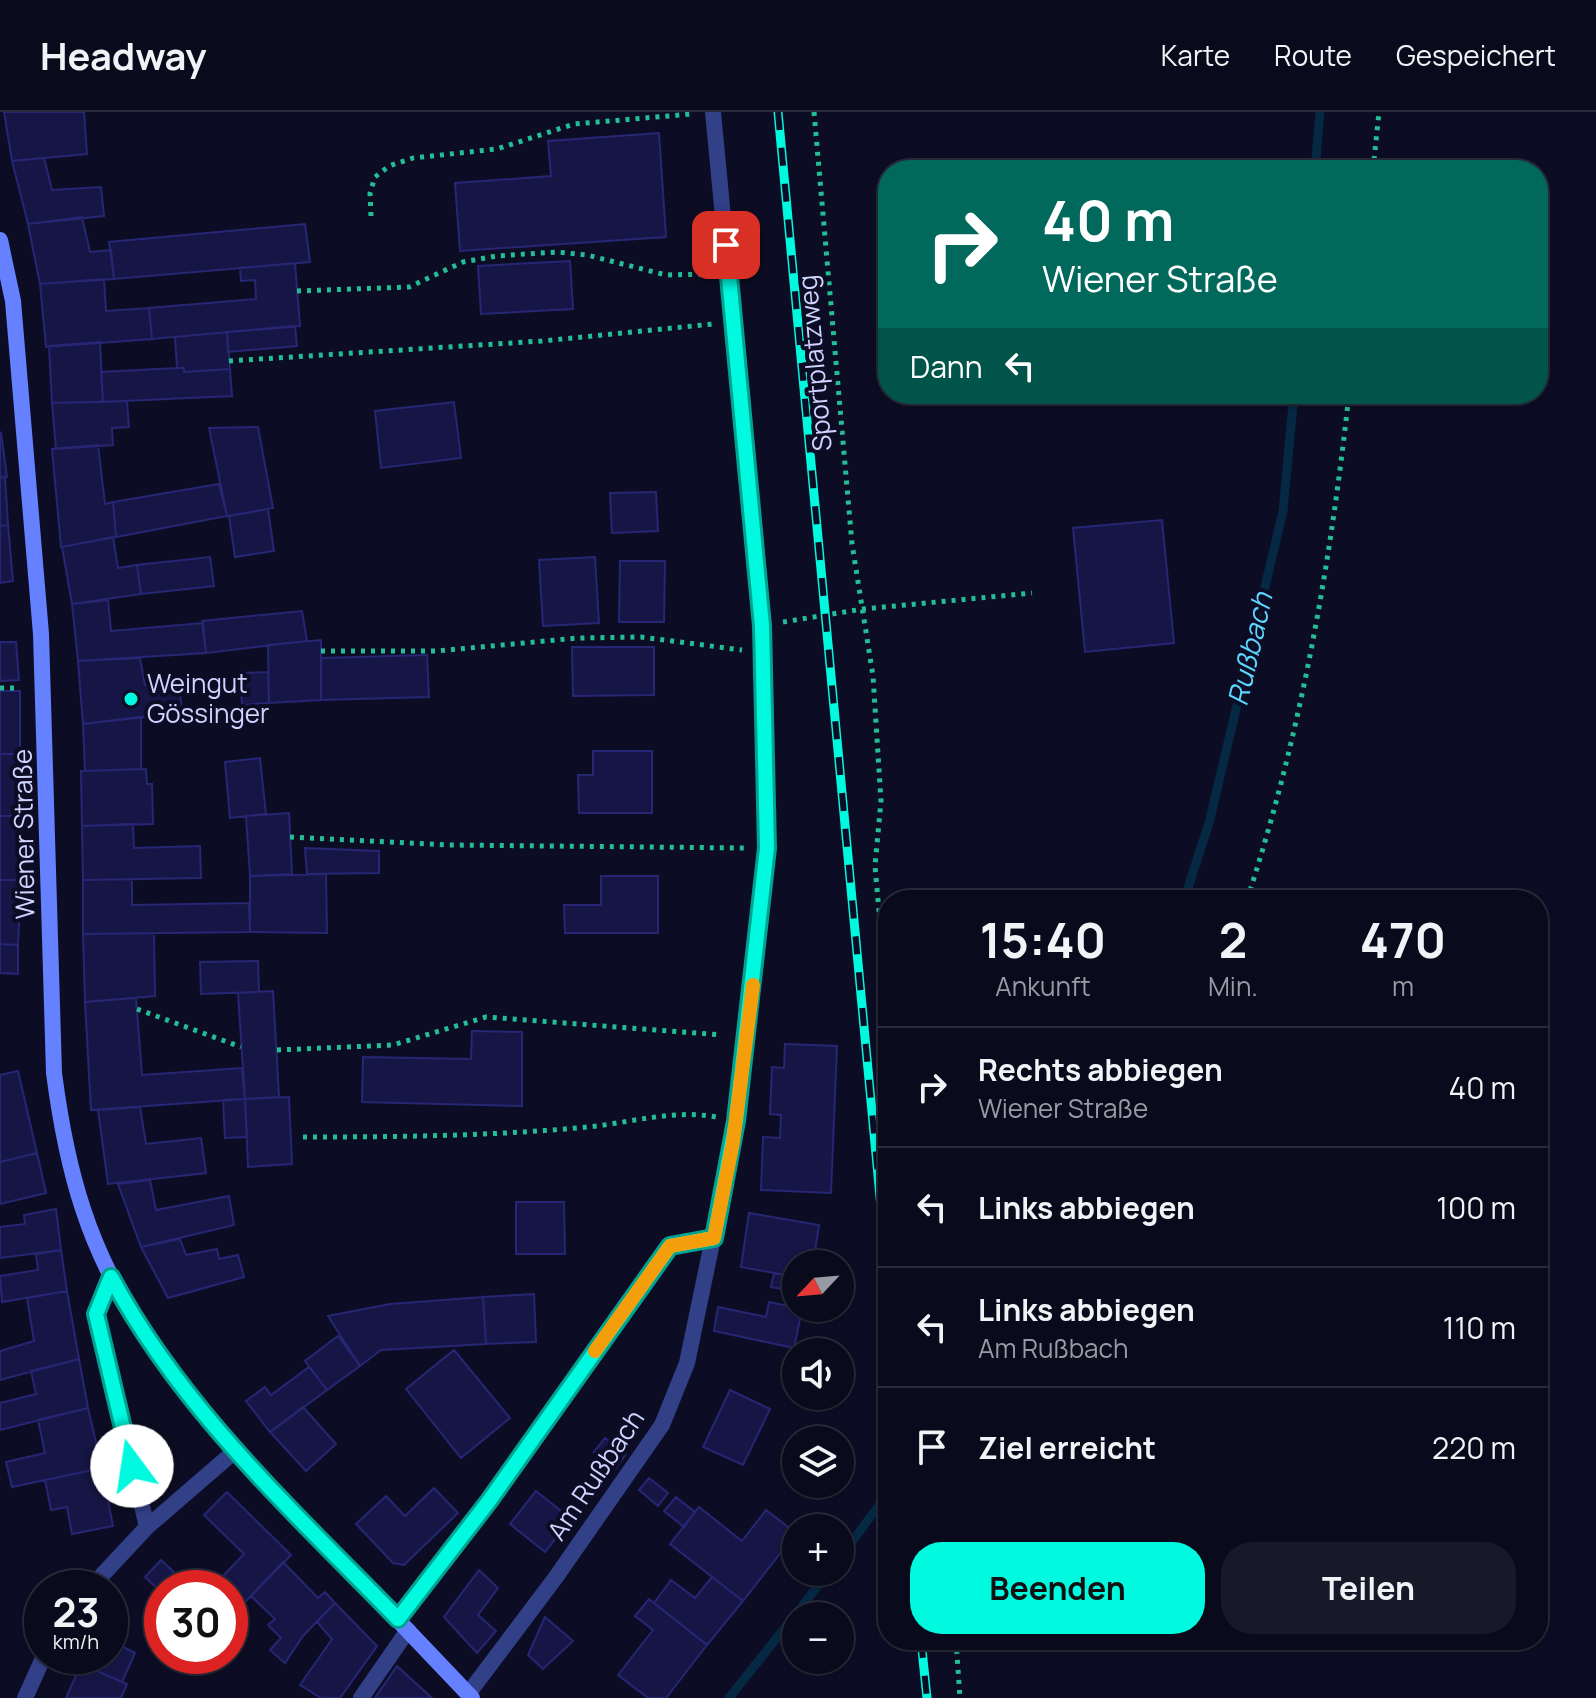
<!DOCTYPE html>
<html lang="de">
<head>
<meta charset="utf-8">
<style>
  :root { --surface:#090a1b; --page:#171828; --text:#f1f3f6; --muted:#999aa3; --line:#292b3a; --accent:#00f9df }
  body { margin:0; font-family:Manrope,sans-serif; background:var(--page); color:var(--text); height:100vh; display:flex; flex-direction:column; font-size:30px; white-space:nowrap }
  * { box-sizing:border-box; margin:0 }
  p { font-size:26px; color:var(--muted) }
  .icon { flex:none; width:44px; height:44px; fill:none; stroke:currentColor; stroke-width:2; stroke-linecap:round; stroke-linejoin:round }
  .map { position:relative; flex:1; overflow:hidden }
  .drawer { position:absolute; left:878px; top:778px; width:670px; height:760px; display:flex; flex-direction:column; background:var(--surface); border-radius:32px; box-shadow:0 2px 6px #0004,0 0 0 2px var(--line) }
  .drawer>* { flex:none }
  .banner { position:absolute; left:878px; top:48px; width:670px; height:244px; border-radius:32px; box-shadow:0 2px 6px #0004,0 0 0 2px var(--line); background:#00695c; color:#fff; overflow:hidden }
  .needle { width:52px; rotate:244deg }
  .buttons { position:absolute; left:782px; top:1138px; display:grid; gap:16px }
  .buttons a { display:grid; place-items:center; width:72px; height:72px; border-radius:50%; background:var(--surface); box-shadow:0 2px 6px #0004,0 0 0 2px var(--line); font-size:40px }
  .speed { position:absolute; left:24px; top:1458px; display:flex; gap:16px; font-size:40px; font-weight:700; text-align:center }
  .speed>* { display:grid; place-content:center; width:104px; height:104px; border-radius:50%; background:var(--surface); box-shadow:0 2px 6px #0004,0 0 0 2px var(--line); line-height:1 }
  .speed small { font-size:20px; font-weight:400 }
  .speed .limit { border:12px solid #d22; background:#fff; color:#111 }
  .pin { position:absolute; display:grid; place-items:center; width:68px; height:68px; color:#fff; margin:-34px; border-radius:16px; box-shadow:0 4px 12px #0006 }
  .me { position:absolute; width:88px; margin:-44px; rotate:346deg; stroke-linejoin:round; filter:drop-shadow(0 0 6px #0008) }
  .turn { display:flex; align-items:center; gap:28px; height:168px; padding:0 32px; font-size:36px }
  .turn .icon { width:104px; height:104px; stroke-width:2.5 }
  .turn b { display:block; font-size:56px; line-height:68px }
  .then { display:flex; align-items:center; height:76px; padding:0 32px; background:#0003; gap:16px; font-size:30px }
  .eta { display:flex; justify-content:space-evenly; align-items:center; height:136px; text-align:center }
  .eta b { font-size:48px; font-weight:700; line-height:56px }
  .cta { display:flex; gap:16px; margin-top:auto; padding:16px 32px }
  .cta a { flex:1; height:92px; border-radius:32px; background:var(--accent); color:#111; font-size:32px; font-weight:700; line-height:92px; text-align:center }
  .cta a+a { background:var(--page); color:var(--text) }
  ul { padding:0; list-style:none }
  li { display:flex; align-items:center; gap:24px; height:120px; padding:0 32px; border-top:2px solid var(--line) }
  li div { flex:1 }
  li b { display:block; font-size:30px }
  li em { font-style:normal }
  header { display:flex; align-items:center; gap:48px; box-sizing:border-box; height:112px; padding:0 40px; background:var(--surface); border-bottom:2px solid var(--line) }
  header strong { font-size:38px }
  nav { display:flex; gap:44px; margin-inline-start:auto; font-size:28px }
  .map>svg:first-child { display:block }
</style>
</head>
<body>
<header>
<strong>Headway</strong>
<nav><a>Karte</a><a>Route</a><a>Gespeichert</a></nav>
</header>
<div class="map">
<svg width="1596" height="1586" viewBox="0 0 1596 1586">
  <rect width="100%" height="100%" fill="#0c0d24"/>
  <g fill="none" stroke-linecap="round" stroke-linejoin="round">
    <path stroke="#052843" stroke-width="9" d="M 1315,58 L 1320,0
      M 1184,788 L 1209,711 L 1283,399 L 1294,282
      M 840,1446 L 888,1381
      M 729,1586 L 829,1460"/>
  </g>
  <path fill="#161646" stroke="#262674" stroke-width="2" d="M 4,0 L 84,0 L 87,42 L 12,49 Z
    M 659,21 L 666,125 L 460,139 L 455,71 L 551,64 L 548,29 Z
    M 44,46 L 52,78 L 101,75 L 104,104 L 28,112 L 12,49 Z
    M 82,105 L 90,140 L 111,138 L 114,167 L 40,172 L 28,112 Z
    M 305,112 L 310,150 L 114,167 L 109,130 Z
    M 570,149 L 573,197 L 481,202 L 478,154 Z
    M 295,151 L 300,214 L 152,227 L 149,196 L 256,187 L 255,168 L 241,169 L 240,156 Z
    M 104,167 L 106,199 L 149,196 L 152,227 L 46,235 L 40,172 Z
    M 295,214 L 297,234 L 228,240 L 227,220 Z
    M 227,220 L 230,257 L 184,260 L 184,256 L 177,256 L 175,225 Z
    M 100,230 L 103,290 L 52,291 L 49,234 Z
    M 177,256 L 184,256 L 184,260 L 230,257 L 232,284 L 103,290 L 101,260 Z
    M 127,289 L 129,315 L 112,316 L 113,333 L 56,337 L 52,291 Z
    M 454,290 L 461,346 L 381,356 L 375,299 Z
    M 258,315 L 273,396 L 227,404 L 209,316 Z
    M 1,321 L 7,365 L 0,366 L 0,322 Z
    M 98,333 L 105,392 L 113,390 L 116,425 L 61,435 L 52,337 Z
    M 5,365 L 8,413 L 0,414 L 0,366 Z
    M 219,372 L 227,404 L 116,425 L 113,390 Z
    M 656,380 L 658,419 L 612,421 L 610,381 Z
    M 268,397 L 274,439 L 235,445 L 229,404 Z
    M 1162,408 L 1174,531 L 1085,540 L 1073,416 Z
    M 8,413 L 13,469 L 0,471 L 0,414 Z
    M 113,425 L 118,456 L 137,453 L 141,482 L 72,492 L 62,435 Z
    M 210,445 L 214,474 L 141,482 L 137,453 Z
    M 595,445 L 599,511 L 543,514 L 539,448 Z
    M 620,449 L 665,449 L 664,510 L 619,510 Z
    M 108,488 L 111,519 L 203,511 L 206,541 L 78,549 L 72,492 Z
    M 302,499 L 307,529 L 206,541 L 202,509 Z
    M 321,528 L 321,588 L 269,591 L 268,533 Z
    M 0,530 L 16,530 L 19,568 L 0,569 Z
    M 572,535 L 654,535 L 654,583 L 573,584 Z
    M 427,543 L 429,585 L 321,588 L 321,546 Z
    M 140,546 L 145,573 L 179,570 L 182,601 L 83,612 L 78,549 Z
    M 268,560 L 269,591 L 242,593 L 240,561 Z
    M 0,579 L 20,579 L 20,642 L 0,642 Z
    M 141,605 L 141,657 L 85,659 L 83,612 Z
    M 593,639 L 652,639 L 652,701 L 579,701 L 578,663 L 593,663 Z
    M 0,642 L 20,642 L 20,704 L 0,704 Z
    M 260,646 L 266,702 L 230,706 L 225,650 Z
    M 146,657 L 147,672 L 152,672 L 153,712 L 82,714 L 81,659 Z
    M 289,701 L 292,762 L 250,764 L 246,704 Z
    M 0,704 L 20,704 L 21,768 L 0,768 Z
    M 133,712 L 134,736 L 200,734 L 201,766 L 83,768 L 82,714 Z
    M 305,736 L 379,739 L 379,761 L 307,762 Z
    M 326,762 L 327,821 L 250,820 L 250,764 Z
    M 601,764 L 658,764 L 658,821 L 565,821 L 564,793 L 601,793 Z
    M 0,768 L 21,768 L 18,833 L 0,832 Z
    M 83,768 L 132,768 L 132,793 L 249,791 L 250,820 L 83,822 Z
    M 83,822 L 154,822 L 155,884 L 85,890 Z
    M 0,832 L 18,833 L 18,862 L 0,861 Z
    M 258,849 L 259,880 L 201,882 L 200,850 Z
    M 273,879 L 279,985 L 245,987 L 238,881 Z
    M 136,886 L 142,963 L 242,956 L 245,987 L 91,998 L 85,890 Z
    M 472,919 L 522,920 L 522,994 L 362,990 L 363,945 L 471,947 Z
    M 785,932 L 837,934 L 831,1081 L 761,1078 L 763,1025 L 780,1026 L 781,1003 L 770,1002 L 772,955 L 784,956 Z
    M 18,959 L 37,1041 L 0,1050 L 0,963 Z
    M 289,985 L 292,1052 L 248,1055 L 245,987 Z
    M 245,987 L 247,1025 L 225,1026 L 223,988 Z
    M 140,995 L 146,1032 L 201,1026 L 206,1061 L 108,1072 L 98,998 Z
    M 37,1041 L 46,1081 L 0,1092 L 0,1050 Z
    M 150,1068 L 156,1098 L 229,1084 L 234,1113 L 141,1135 L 118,1072 Z
    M 516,1090 L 564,1090 L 565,1142 L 516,1142 Z
    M 56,1097 L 61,1138 L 0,1146 L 0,1115 L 25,1112 L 24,1103 Z
    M 749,1101 L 819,1113 L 813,1152 L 796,1152 L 796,1165 L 741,1155 Z
    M 180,1127 L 186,1143 L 217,1137 L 219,1147 L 238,1143 L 244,1165 L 168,1186 L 141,1135 Z
    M 61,1138 L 67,1179 L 2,1190 L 0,1164 L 38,1158 L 36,1142 Z
    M 774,1161 L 796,1165 L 796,1180 L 771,1175 Z
    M 67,1179 L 79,1247 L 0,1268 L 0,1239 L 34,1229 L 27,1186 Z
    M 534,1182 L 536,1230 L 486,1232 L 483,1185 Z
    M 483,1185 L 486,1232 L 381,1238 L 360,1254 L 328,1204 L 390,1192 Z
    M 769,1190 L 802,1197 L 794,1236 L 714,1219 L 718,1195 L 766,1205 Z
    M 338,1224 L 360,1254 L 327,1278 L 305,1249 Z
    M 454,1238 L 510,1306 L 461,1346 L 406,1277 Z
    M 79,1247 L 88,1296 L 0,1318 L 0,1291 L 36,1282 L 31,1259 Z
    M 309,1255 L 327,1278 L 270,1320 L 246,1289 L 265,1275 L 271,1283 Z
    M 730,1278 L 770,1297 L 743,1353 L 703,1335 Z
    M 303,1295 L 336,1332 L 306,1359 L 270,1320 Z
    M 88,1296 L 102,1356 L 12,1375 L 6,1350 L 45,1341 L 38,1308 Z
    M 605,1326 L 626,1342 L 616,1356 L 594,1340 Z
    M 102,1356 L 113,1414 L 72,1422 L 67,1395 L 51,1398 L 45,1368 Z
    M 649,1366 L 668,1381 L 658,1394 L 639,1378 Z
    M 434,1376 L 458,1401 L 404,1453 L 393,1451 L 356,1412 L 386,1384 L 405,1404 Z
    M 536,1379 L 571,1407 L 545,1440 L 510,1412 Z
    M 227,1380 L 291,1443 L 245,1490 L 221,1466 L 244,1442 L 204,1403 Z
    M 676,1385 L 695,1400 L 684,1415 L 664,1399 Z
    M 699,1395 L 742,1429 L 766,1398 L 796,1421 L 743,1489 L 670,1432 Z
    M 161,1448 L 191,1476 L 162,1476 L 162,1481 L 145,1465 Z
    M 283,1450 L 318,1486 L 325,1480 L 335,1491 L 303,1524 L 285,1551 L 270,1538 L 281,1526 L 268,1513 L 275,1507 L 251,1484 Z
    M 479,1458 L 498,1476 L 478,1503 L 496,1519 L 477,1541 L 444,1505 Z
    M 712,1465 L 743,1489 L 707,1533 L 654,1491 L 671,1468 L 695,1486 Z
    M 223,1469 L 245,1490 L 230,1505 L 230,1476 L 216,1476 Z
    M 649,1487 L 707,1533 L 666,1586 L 648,1586 L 618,1563 L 653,1518 L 635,1504 Z
    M 335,1491 L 377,1534 L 340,1586 L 321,1586 L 300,1573 L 332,1527 L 317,1510 Z
    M 545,1505 L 573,1529 L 543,1557 L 528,1543 Z
    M 110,1528 L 135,1541 L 122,1570 L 81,1552 L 84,1544 L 110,1544 Z
    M 81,1552 L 127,1572 L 121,1586 L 66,1586 Z
    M 397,1554 L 432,1586 L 375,1586 Z"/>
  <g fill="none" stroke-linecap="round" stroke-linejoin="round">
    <path stroke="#23be95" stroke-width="5" stroke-dasharray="4 6" stroke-linecap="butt" d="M 814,0 L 852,432 L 873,564 L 881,689 L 875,754 L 888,900
      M 1373,58 L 1379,0
      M 371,104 L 370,81 L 375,65 L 389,54 L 413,46 L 497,37 L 574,12 L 692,2
      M 297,179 L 409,175 L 463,150 L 496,144 L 557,140 L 587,143 L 666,163 L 708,162
      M 229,249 L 542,229 L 713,212
      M 783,510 L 863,497 L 1032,481
      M 321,539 L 437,539 L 578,526 L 641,525 L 742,538
      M 0,576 L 19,576
      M 290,725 L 449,733 L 746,736
      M 1247,788 C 1301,622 1330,455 1349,282
      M 137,897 L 241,935
      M 277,938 L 393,933 L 486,905 L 722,923
      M 303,1025 C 398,1025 493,1024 587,1015 C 630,1011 673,997 716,1005
      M 956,1528 L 960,1586"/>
    <path stroke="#324087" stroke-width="16" d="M 398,1507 L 489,1389 L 670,1134 L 714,1126"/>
    <path stroke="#324087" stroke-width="16" d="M 111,1165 L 96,1202 L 147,1415
      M 90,1476 L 147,1415 L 235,1339
      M 468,1582 L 556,1465 L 662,1313 L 687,1251 L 733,1030 L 767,736 L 762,514 L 713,0
      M 25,1586 L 44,1544
      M 361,1586 L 408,1518"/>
    <path stroke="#6581ff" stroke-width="16" d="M 0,128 L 13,189 L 41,522 L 54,961 C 60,1007 68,1052 83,1097 C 125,1226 221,1324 313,1419 C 366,1475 419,1530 472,1586"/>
    <defs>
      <path id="rail" d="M 778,0 L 888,1170
        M 921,1528 L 927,1586"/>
    </defs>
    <use href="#rail" stroke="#00f9df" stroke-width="9"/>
    <use href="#rail" stroke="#0c0d24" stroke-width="6" stroke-dasharray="18" stroke-linecap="butt"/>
  </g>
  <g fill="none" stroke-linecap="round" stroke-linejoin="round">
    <defs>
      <path id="route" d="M 132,1354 L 96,1202 L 111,1165 C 182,1298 294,1400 398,1507 L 489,1389 L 670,1134 L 714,1126 L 736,1009 L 767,736 L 762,514 L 726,133"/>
    </defs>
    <use href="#route" stroke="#00a291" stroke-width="20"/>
    <use href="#route" stroke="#00f9df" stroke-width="14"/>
    <path stroke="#f59e0b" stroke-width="14" d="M 595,1239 L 670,1134 L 714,1126 L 733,1030 L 753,873"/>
  </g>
  <circle fill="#00f9df" stroke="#0c0d24" stroke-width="3" cx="131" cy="587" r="8"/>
  <g text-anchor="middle" stroke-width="8" stroke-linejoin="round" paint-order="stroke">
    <g font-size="26" fill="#ced3ff" stroke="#0c0d24">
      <text transform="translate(815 251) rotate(-95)" y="9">Sportplatzweg</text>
      <text transform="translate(24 722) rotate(-91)" y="9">Wiener Straße</text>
      <text transform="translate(596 1363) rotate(-56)" y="9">Am Rußbach</text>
    </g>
    <g font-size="26" fill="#ced3ff" stroke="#0c0d24" text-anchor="start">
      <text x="147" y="581">Weingut<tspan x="147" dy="30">Gössinger</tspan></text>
    </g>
    <g font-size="28" font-style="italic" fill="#5cd5ff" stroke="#0c0d24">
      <text transform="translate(1250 537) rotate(-77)" y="10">Rußbach</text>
    </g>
  </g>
</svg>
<div class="buttons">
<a><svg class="needle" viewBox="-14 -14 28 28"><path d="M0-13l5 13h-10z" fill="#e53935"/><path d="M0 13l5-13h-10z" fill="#999aa3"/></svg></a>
<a><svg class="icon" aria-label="sound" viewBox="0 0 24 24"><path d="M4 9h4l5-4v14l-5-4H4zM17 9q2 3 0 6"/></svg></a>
<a><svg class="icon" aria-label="layers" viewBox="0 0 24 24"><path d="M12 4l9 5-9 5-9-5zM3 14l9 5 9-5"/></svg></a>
<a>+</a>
<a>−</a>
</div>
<div class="speed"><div>23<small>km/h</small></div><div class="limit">30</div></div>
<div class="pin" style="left:726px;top:133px;background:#d93025"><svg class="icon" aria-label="arrive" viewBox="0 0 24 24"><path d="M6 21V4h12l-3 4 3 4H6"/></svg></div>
<svg class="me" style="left:132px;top:1354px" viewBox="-20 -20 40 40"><circle r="19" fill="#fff"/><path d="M0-13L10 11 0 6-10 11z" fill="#00f9df"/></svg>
<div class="banner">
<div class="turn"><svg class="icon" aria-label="right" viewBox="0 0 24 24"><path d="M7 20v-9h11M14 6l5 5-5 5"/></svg><div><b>40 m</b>Wiener Straße</div></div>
<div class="then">Dann<svg class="icon" aria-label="left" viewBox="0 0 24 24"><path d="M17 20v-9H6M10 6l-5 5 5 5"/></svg></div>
</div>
<section class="drawer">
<div class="eta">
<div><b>15:40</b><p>Ankunft</p></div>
<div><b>2</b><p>Min.</p></div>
<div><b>470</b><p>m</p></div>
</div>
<ul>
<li><svg class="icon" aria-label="right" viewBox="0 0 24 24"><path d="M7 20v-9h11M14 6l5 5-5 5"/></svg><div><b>Rechts abbiegen</b><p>Wiener Straße</p></div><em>40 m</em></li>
<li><svg class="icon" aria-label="left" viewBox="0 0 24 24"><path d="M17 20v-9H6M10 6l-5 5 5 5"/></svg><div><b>Links abbiegen</b></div><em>100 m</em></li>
<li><svg class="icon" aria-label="left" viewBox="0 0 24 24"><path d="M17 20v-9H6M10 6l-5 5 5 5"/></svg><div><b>Links abbiegen</b><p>Am Rußbach</p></div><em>110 m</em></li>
<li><svg class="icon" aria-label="arrive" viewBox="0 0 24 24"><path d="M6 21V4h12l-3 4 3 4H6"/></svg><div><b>Ziel erreicht</b></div><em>220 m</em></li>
</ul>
<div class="cta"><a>Beenden</a><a>Teilen</a></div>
</section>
</div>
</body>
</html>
